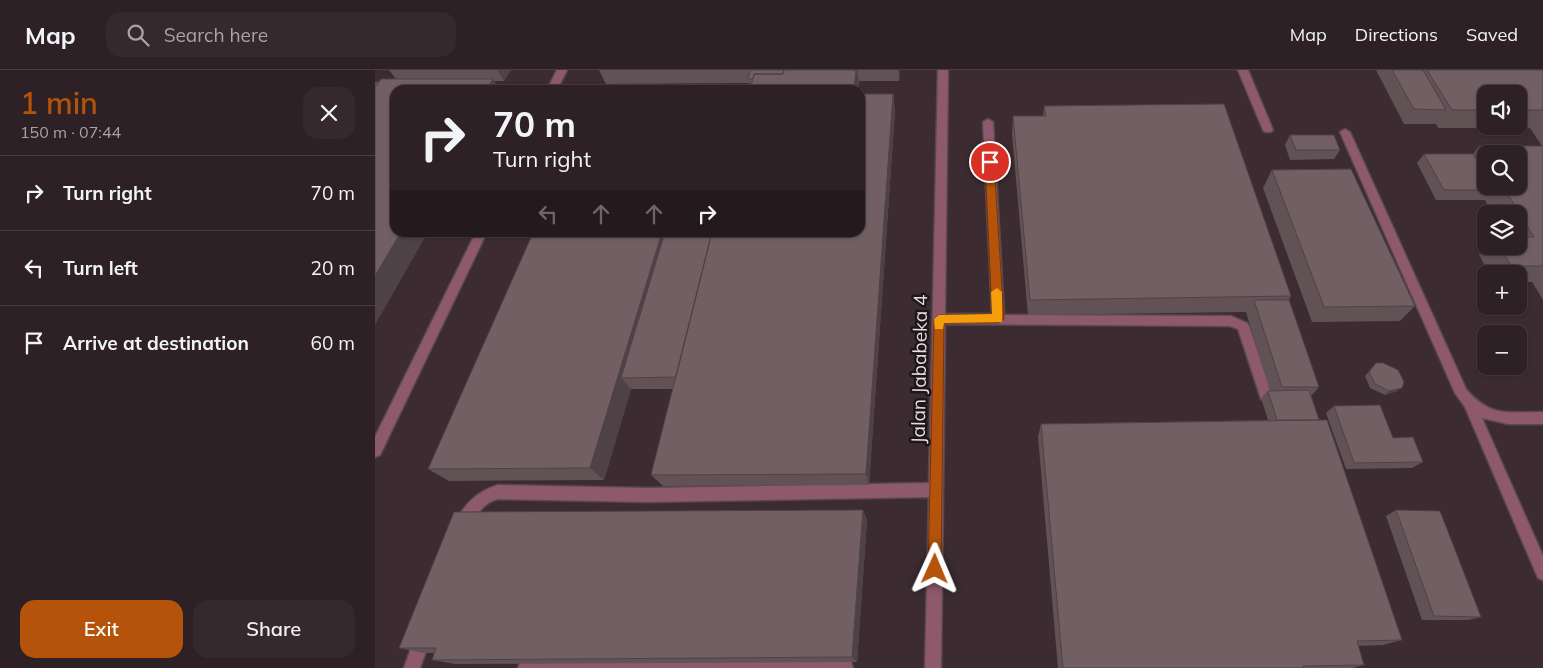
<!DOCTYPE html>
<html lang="en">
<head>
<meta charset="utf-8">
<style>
  :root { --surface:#2d2125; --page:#35292d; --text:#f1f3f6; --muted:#a7a3a7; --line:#483e42; --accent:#b45309 }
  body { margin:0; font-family:Mulish,sans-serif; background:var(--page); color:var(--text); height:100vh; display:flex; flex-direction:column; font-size:19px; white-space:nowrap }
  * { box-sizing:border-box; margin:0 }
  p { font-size:16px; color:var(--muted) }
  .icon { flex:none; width:28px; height:28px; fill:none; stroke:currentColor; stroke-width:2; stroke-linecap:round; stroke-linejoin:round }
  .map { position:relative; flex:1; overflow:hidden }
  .panel { display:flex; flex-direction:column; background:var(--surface); width:375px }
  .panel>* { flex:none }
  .top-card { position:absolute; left:15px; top:15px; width:475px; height:152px; border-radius:15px; box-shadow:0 1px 4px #0004,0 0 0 1px var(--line); background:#2d2125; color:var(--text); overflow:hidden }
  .buttons { position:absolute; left:1102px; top:15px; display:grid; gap:10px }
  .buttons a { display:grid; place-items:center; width:50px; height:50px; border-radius:10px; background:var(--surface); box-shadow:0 1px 4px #0004,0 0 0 1px var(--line); font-size:25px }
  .pin { position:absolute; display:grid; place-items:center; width:42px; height:42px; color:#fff; margin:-21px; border:2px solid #fff; border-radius:50%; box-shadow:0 1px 5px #0007 }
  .me { position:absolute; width:55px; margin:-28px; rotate:1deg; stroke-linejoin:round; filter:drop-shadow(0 0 4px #0008) }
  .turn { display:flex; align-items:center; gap:18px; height:105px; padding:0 20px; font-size:22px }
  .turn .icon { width:65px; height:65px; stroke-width:2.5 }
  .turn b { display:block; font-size:35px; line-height:42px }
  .lanes { display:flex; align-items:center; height:48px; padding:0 20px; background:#0003; justify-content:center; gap:25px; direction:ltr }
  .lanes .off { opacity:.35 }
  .round { display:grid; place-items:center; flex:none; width:52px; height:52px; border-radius:15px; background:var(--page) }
  .head { display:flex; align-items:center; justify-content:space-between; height:85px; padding:0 20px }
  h1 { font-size:30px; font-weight:600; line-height:38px; color:var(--accent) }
  .cta { display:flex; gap:10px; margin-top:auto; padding:10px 20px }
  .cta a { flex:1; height:58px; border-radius:15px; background:var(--accent); color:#fff; font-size:20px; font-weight:600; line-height:58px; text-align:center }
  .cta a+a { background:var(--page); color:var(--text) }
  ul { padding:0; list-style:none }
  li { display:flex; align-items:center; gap:15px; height:75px; padding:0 20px; border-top:1px solid var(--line) }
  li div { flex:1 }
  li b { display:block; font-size:19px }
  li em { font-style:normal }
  header { display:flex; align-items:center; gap:30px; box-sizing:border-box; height:70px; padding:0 25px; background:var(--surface); border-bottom:1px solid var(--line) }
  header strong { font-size:24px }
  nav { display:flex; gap:28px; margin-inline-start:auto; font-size:18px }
  .search { width:350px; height:45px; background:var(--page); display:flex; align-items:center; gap:12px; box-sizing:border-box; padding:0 18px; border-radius:15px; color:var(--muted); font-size:19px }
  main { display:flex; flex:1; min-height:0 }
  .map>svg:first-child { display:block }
</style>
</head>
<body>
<header>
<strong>Map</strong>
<div class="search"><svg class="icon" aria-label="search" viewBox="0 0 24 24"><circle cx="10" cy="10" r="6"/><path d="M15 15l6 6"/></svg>Search here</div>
<nav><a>Map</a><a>Directions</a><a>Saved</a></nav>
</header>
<main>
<section class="panel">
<div class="head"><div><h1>1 min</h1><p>150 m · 07:44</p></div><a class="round"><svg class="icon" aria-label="close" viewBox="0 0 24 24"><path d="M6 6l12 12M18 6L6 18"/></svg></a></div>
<ul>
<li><svg class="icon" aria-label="right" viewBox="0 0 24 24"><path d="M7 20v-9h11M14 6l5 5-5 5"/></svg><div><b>Turn right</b></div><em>70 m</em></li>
<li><svg class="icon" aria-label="left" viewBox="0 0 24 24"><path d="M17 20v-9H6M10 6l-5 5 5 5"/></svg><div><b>Turn left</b></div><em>20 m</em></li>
<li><svg class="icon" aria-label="arrive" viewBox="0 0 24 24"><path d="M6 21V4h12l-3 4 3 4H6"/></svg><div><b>Arrive at destination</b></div><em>60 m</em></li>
</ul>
<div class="cta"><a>Exit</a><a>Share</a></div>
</section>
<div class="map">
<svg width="1168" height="598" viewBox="0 0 1168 598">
  <rect width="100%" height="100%" fill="#3c2c31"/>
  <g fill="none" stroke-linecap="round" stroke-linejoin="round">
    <defs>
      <path id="minor" d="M 182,0 L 192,0 L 182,20 L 103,19 L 108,16 L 174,16 Z
        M 563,0 L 573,0 L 570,244 L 617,244 L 608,52 L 613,49 L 618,52 L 629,245 L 856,246 L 872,253 L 874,256 L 897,325 L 896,329 L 891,331 L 886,329 L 863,259 L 855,256 L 570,254 L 566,598 L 550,598 L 554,427 L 273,432 L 123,429 C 100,435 100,458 86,463 L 81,461 L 79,456 C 88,435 101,422 123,415 L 273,418 L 554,413 Z
        M 863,0 L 873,0 L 898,60 L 896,62 L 890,62 L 888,60 Z
        M 970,59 L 975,62 L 1091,319 C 1115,348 1134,342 1168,342 L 1168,354 L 1133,354 L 1107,348 L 1168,486 L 1168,510 L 1163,508 L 1090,337 L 1080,323 L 965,62 Z
        M 101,162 L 112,162 L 5,385 L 0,387 L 0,367 Z
        M 49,557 L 55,559 L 57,565 L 45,598 L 29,598 L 43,559 Z
        M 464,586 L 476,592 L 478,598 L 143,598 L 145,592 L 151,590 Z"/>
    </defs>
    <use href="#minor" stroke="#58484d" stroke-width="3"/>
    <use href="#minor" fill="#8e596b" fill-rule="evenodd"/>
  </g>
  <path fill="#615256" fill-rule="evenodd" d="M 14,0 L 136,0 L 129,11 L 119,11 L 125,20 L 20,20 L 4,12 L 21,9 Z
    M 224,0 L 525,0 L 524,11 L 484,11 L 483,20 L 375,20 L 376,18 L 374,13 L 231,14 Z
    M 1001,0 L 1168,0 L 1168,230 L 1157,212 L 1144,212 L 1144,204 L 1114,204 L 1104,184 L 1111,176 L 1144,176 L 1144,144 L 1118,144 L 1110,130 L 1061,130 L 1042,93 L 1049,84 L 1098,84 L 1104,76 L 1167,76 L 1155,58 L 1063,58 L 1061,54 L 1029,54 ZM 1111,24 L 1144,24 L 1144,56 L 1111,56 ZM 1111,84 L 1144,116 L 1111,116 Z
    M 518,24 L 520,41 L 494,415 L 288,416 L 276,405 L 298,319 L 256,319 L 229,410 L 74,411 L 53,399 L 289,166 L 485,162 Z
    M 669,36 L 916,226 L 914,230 L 944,317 L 936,326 L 944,350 L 1027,570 L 1008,575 L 983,576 L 989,595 L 977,598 L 683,598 L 663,367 L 666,354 L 893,350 L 886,328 L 893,321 L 895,321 L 871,242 L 653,245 L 637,64 L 638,46 L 668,46 Z
    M 915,65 L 965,80 L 959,89 L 915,90 L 910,75 Z
    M 897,100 L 1040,236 L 1025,251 L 937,252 L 888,118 Z
    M 1001,293 L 1022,321 L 1010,325 L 995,318 L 990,306 Z
    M 959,336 L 1018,368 L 1048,392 L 1037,398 L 971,399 L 951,343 Z
    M 488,440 L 492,450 L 482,592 L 80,594 L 57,590 L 60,583 L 49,583 L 24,578 Z
    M 1021,440 L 1106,547 L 1093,550 L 1047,550 L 1011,446 Z"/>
  <path fill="#4f4246" d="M 122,0 L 136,0 L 129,11 Z
    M 481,0 L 482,0 L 484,11 L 483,20 L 479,20 Z
    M 523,0 L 525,0 L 524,11 Z
    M 118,9 L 125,20 L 111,20 Z
    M 518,24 L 520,41 L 494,415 L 491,404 Z
    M 26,162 L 53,162 L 0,255 L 0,206 Z
    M 287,162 L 296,179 L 246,308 L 256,319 L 229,410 L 215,398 Z
    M 1027,318 L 1022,321 L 1010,325 L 1014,321 Z
    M 488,440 L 492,450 L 482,592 L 477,587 Z"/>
  <path fill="#715f64" stroke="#4f4246" d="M 375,0 L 409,0 L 408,4 L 379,4 L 378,9 L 373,9 Z
    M 409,0 L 481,0 L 479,20 L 375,20 L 379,4 L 408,4 Z
    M 1017,0 L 1048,0 L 1071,40 L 1039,39 Z
    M 1052,0 L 1168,0 L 1168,40 L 1144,40 L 1144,24 L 1111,24 L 1111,40 L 1077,40 Z
    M 6,9 L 118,9 L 111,20 L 20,20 L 20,162 L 26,162 L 0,206 L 0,17 Z
    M 0,12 L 4,12 L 0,17 Z
    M 220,17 L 329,17 L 328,20 L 219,20 Z
    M 485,24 L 518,24 L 491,404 L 276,405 L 337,162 L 485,162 Z
    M 849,34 L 916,226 L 655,230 L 638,46 L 671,46 L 669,36 Z
    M 915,65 L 959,65 L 965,80 L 921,80 Z
    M 1104,76 L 1168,76 L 1168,196 L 1136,196 L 1125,176 L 1144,176 L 1144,167 L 1159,167 L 1128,116 L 1144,116 L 1144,84 L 1111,84 L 1111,88 Z
    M 1049,84 L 1098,84 L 1111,107 L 1111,116 L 1117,116 L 1119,120 L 1069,120 Z
    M 976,99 L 1040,236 L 949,237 L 897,100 Z
    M 287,162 L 215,398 L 53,399 L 158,163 Z
    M 290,162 L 337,162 L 301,307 L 246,308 Z
    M 879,230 L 914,230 L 944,317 L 907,317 Z
    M 1001,293 L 1008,293 L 1023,300 L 1029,312 L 1027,318 L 1014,321 L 1000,314 L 994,302 Z
    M 934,320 L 944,350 L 902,350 L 893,321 Z
    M 1005,335 L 1018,368 L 1038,367 L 1048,392 L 979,393 L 959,336 Z
    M 952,350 L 1027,570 L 982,571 L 989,595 L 928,596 L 929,598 L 688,598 L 666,354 Z
    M 488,440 L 477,587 L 57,590 L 61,578 L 24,578 L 79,442 Z
    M 1021,440 L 1065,441 L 1106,547 L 1059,546 Z"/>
  <path fill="#b45309" stroke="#753606" d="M 615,88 L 619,92 L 629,249 L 623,253 L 569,253 L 566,499 L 564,504 L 560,506 L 555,504 L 553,499 L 559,249 L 564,245 L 617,244 L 610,92 Z"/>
  <path fill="#f59e0b" d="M 622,218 L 627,222 L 627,252 L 569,253 L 568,259 L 560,259 L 559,249 L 564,245 L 617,244 L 616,222 Z"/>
  <g text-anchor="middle" stroke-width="5" stroke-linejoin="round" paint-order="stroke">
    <g font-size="19" fill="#e8dee1" stroke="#1e1719">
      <text transform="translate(544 299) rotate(-89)" y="7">Jalan Jababeka 4</text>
    </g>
  </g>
</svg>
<div class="buttons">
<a><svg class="icon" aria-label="sound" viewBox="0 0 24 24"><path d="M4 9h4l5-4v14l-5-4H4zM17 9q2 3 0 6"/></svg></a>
<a><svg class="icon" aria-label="search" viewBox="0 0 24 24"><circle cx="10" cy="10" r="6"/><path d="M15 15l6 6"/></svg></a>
<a><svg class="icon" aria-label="layers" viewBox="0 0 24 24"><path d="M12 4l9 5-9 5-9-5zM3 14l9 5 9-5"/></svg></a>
<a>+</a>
<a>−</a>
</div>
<div class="pin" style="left:615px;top:92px;background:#d93025"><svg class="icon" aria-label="arrive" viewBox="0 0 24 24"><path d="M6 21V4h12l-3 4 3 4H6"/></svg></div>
<svg class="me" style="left:560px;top:499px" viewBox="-20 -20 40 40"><path d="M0-17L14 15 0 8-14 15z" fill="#b45309" stroke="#fff" stroke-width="4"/></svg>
<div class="top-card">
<div class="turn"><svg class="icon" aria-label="right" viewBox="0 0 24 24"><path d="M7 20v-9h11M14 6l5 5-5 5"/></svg><div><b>70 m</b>Turn right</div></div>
<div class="lanes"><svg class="icon off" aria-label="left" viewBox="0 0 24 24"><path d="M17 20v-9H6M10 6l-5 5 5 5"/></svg><svg class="icon off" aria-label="ahead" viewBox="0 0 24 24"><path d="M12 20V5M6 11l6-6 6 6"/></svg><svg class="icon off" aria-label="ahead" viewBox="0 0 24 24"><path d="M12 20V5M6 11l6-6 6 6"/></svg><svg class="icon" aria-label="right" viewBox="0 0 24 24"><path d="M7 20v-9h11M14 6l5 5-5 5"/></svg></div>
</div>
</div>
</main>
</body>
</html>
